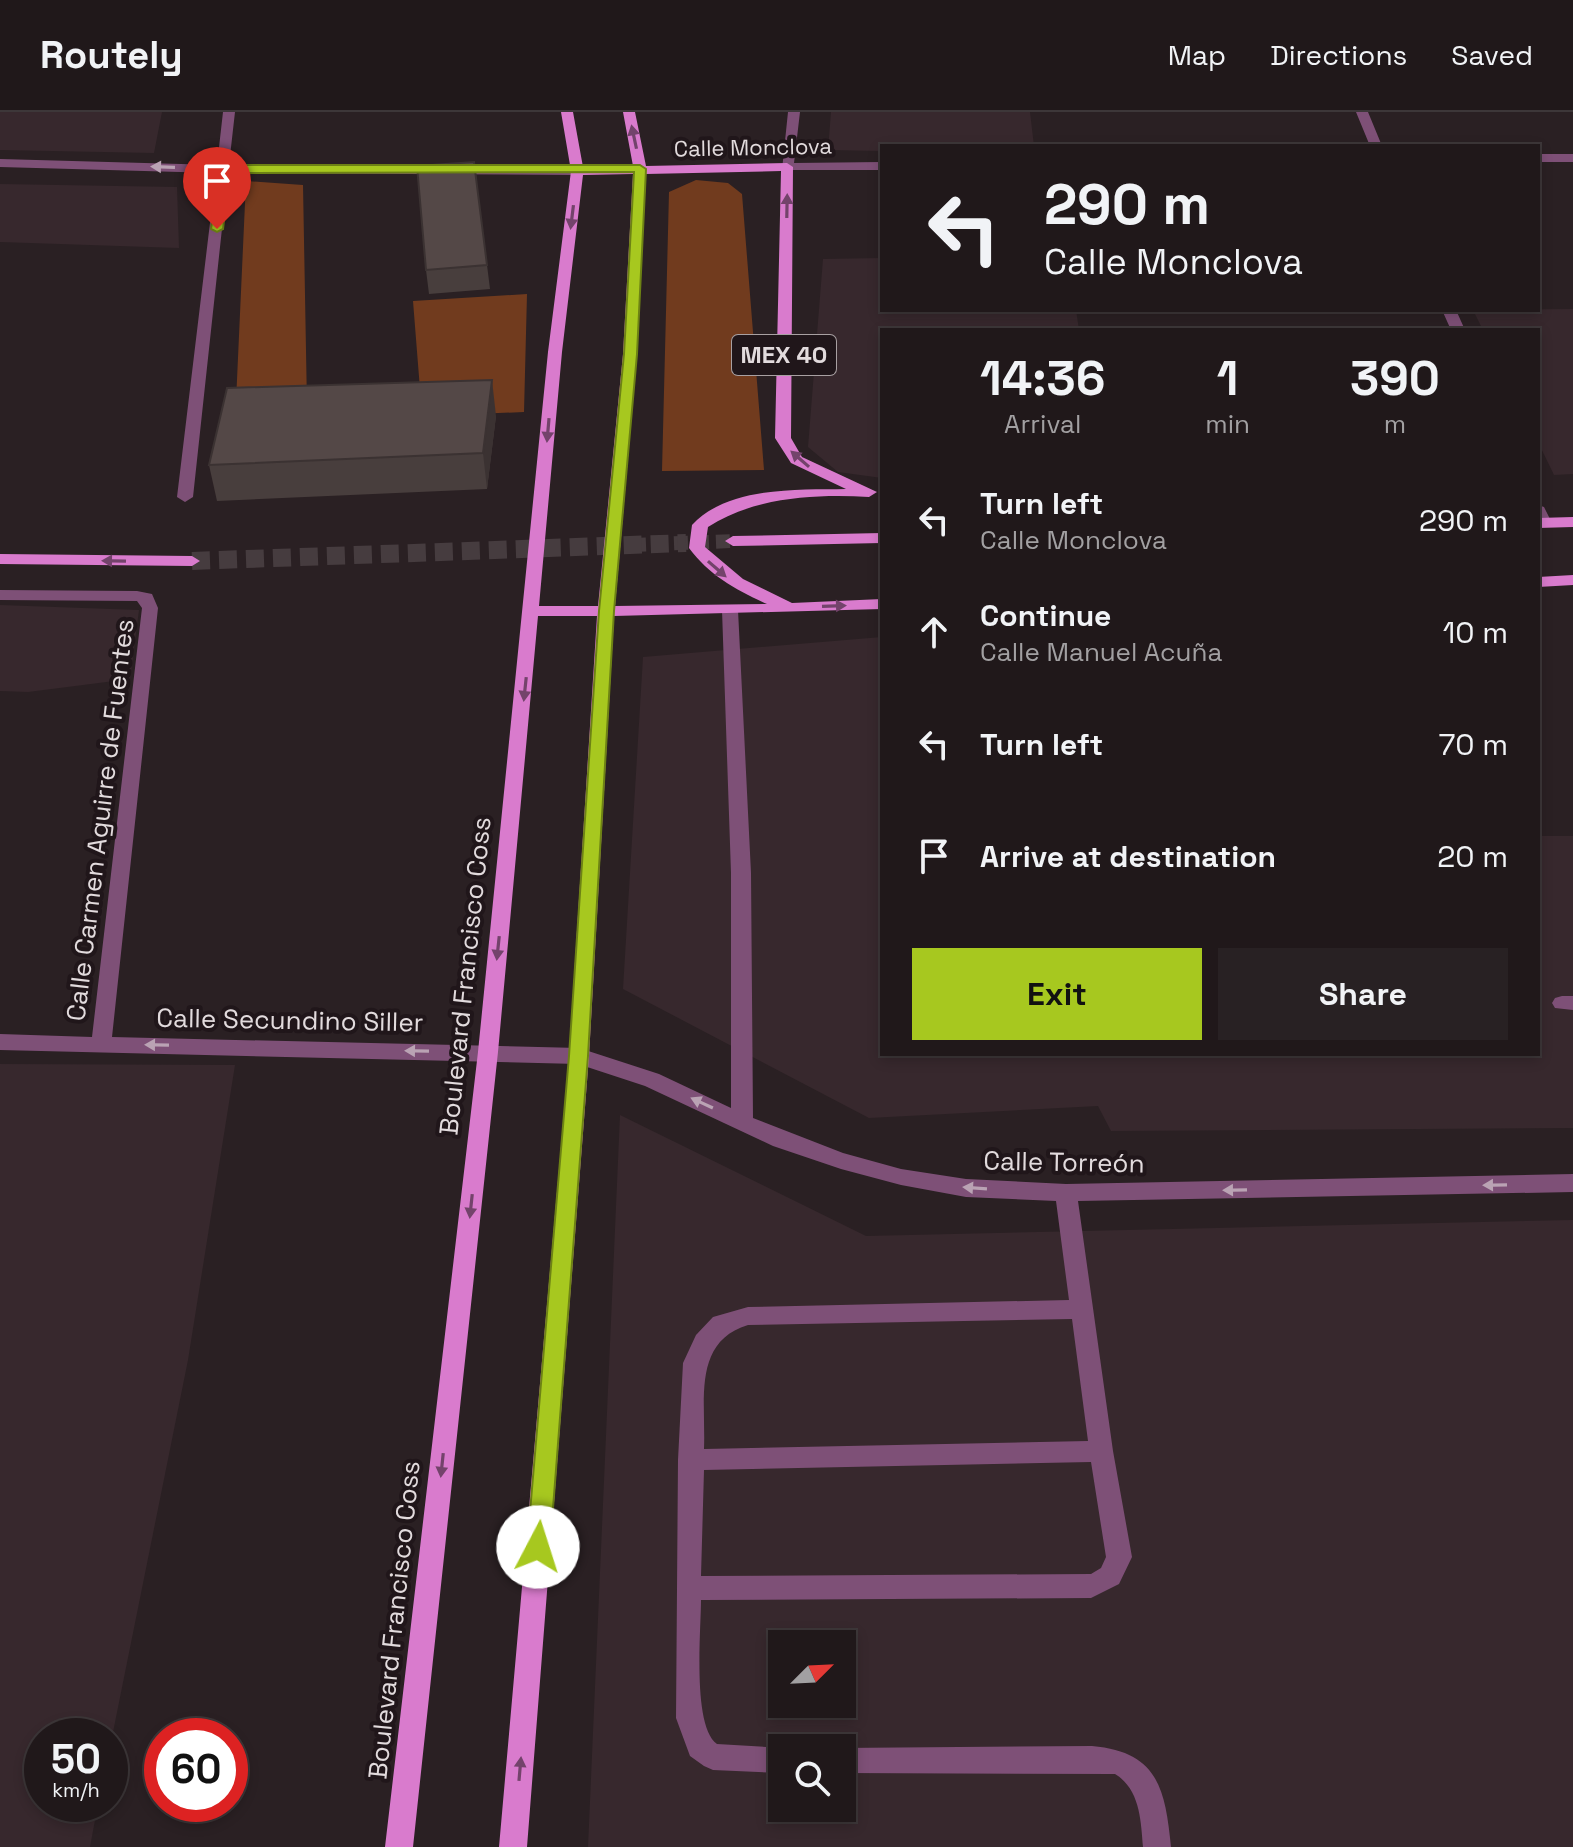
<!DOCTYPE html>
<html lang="en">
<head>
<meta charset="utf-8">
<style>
  :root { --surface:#20181a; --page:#282123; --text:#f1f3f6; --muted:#a2a0a2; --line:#3d3739; --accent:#a7c81f }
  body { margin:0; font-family:"Space Grotesk",sans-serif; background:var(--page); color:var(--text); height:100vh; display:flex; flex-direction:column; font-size:30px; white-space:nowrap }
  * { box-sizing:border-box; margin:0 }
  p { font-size:26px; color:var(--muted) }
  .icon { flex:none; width:44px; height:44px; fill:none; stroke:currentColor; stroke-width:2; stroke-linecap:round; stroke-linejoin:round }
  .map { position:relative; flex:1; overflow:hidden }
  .panel { position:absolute; left:880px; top:216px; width:660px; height:728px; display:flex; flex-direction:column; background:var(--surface); border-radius:0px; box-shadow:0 4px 12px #0003,0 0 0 2px var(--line) }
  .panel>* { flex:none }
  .banner { position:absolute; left:880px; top:32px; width:660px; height:168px; border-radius:0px; box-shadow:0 4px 12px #0003,0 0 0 2px var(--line); background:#20181a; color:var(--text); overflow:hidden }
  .needle { width:52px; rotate:66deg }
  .tools { position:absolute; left:768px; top:1518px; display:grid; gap:16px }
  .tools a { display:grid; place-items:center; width:88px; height:88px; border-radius:0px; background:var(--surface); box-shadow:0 4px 12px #0003,0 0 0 2px var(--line); font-size:40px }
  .speed { position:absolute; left:24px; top:1606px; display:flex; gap:16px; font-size:40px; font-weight:700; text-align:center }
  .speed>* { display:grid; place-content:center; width:104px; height:104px; border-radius:50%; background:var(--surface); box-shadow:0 4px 12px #0003,0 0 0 2px var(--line); line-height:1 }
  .speed small { font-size:20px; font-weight:400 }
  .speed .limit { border:12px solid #d22; background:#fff; color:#111 }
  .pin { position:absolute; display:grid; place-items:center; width:68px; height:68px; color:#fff; margin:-82px -34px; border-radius:50% 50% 50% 0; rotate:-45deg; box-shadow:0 0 8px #0007 }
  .pin .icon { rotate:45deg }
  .me { position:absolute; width:88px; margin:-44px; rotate:5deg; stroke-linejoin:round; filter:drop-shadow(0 0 6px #0008) }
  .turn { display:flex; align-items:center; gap:28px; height:168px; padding:0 32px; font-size:36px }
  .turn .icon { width:104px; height:104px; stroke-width:2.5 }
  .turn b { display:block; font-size:56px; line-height:68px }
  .eta { display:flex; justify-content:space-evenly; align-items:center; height:136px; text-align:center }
  .eta b { font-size:48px; font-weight:700; line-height:56px }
  .button { display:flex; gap:16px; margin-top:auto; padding:16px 32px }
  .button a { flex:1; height:92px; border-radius:0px; background:var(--accent); color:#111; font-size:32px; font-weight:700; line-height:92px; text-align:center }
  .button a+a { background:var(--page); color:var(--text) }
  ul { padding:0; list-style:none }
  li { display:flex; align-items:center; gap:24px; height:112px; padding:0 32px }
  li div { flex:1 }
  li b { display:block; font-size:30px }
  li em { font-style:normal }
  header { display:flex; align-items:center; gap:48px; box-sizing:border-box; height:112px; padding:0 40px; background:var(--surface); border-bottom:2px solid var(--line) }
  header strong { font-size:38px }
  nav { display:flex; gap:44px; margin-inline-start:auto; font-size:28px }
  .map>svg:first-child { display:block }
</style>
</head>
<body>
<header>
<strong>Routely</strong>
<nav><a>Map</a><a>Directions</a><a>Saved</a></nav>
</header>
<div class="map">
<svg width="1573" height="1735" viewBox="0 0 1573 1735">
  <rect width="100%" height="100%" fill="#2a2023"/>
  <path fill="#37282d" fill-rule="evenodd" d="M 0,0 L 162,0 L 154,41 L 0,38 Z
    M 831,0 L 1030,0 L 1034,34 L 882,34 L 882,39 L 828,38 Z
    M 0,72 L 177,75 L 179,136 L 0,130 Z
    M 882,146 L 882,198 L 1076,198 L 1079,218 L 882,218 L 882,366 L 838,360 L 808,335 L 823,147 Z
    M 1573,197 L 1573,362 L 1554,363 L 1538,330 L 1538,218 L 1483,218 L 1473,198 Z
    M 0,493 L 139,498 L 130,567 L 28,580 L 0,579 Z
    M 882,525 L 882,942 L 1538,942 L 1538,724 L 1573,724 L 1573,1016 L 1111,1019 L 1098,994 L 869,1006 L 623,877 L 643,545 Z
    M 0,952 L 235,953 L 188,1248 L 110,1635 L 110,1624 L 42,1624 L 42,1692 L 98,1692 L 90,1735 L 0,1735 Z
    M 620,1003 L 866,1124 L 1573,1108 L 1573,1735 L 588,1735 ZM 782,1532 L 842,1532 L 842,1592 L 782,1592 ZM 782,1636 L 842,1636 L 842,1696 L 782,1696 Z"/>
  <path fill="#713b1e" d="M 696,68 L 728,71 L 742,82 L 764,358 L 662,359 L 669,80 Z
    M 246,69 L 303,73 L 307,293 L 421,290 L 413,189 L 527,182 L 524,300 L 235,312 Z"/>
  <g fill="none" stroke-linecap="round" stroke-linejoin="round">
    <path stroke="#463c3f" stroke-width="14" stroke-dasharray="14 7" stroke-linecap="butt" d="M 632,433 L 733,429"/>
    <path stroke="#463c3f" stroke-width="18" stroke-dasharray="18 9" stroke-linecap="butt" d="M 192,449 L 686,431"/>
    <path fill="#7e5077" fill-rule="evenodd" d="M 223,0 L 235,0 L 229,53 L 577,55 L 583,59 L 577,63 L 228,61 L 193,385 L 185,390 L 177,385 L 216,61 L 0,55 L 0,47 L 217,53 Z
      M 788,0 L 800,0 L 794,51 L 882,50 L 882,58 L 782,58 Z
      M 1356,0 L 1368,0 L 1382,34 L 1370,34 Z
      M 1538,42 L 1573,42 L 1573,50 L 1538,50 Z
      M 1442,198 L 1456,198 L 1465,218 L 1451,218 Z
      M 1538,393 L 1544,395 L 1552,411 L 1550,414 L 1538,414 Z
      M 0,478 L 137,479 L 152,482 L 158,496 L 112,925 L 579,936 L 659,962 L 731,996 L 731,761 L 722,498 L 730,493 L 738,498 L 751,761 L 753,1006 L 843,1041 L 901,1057 L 966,1067 L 1066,1072 L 1573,1062 L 1573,1080 L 1078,1089 L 1113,1339 L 1132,1445 L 1119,1472 L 1091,1486 L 701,1488 C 701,1519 692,1614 717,1632 L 784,1636 L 782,1636 L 782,1661 L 713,1658 L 704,1654 L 690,1644 L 676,1606 L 678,1348 L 683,1251 L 696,1223 L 713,1205 L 748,1195 L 1069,1188 L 1056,1089 L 966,1085 L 901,1073 L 841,1057 L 773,1034 L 645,974 L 578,952 L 0,938 L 0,922 L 92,925 L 142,496 L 137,489 L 0,488 ZM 1072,1207 L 1088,1329 L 704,1337 C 706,1289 692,1230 748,1213 ZM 1091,1350 L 1106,1445 L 1101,1456 L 1091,1462 L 701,1464 L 704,1358 Z
      M 1562,884 L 1573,884 L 1573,898 L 1555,896 L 1552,891 L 1555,886 Z
      M 1092,1634 C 1158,1640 1165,1676 1171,1735 L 1143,1735 C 1141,1709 1140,1677 1115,1662 L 842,1661 L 842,1636 L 840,1636 Z"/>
    <path fill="#d97bcd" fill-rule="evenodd" d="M 561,0 L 573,0 L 583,55 L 633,54 L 623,0 L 635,0 L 646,54 L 787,51 L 793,55 L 791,326 L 802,345 L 877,380 L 869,385 C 816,382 754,385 708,415 L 705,435 L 743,467 L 792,491 L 882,487 L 882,497 L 614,504 L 589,944 L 527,1735 L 499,1735 L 569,944 L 597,504 L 538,504 L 498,940 L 413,1735 L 385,1735 L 478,940 L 548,240 L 571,59 ZM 781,59 L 775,326 L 791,351 L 846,377 C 798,378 728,374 692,413 L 689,436 C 709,463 736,478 767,492 L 615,494 L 637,242 L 646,62 ZM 633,62 L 623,242 L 598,494 L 539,494 L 562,240 L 583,63 Z
      M 1573,405 L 1573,415 L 1538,416 L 1538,406 Z
      M 882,421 L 882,431 L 733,434 L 725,429 L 733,424 Z
      M 0,442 L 192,444 L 200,449 L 192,454 L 0,452 Z
      M 1573,463 L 1573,473 L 1538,475 L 1538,465 Z"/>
  </g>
  <path fill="#483e3d" d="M 487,153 L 490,177 L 429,182 L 426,158 Z
    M 496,304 L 487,377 L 217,389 L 209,353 Z"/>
  <path fill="#3b3232" d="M 492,268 L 496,304 L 487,377 L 483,341 Z"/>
  <path fill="#544847" stroke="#3b3232" stroke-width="2" d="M 474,50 L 487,153 L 426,158 L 417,54 Z
    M 492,268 L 483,341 L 209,353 L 227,276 Z"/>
  <defs><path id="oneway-solid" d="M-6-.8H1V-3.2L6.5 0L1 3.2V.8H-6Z" transform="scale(2)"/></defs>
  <g fill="#73436b">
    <use href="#oneway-solid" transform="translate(634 25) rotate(-102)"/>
    <use href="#oneway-solid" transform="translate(787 94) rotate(-89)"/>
    <use href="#oneway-solid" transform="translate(572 105) rotate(97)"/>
    <use href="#oneway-solid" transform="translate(548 318) rotate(95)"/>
    <use href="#oneway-solid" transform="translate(800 347) rotate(-139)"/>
    <use href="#oneway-solid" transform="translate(114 449) rotate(-179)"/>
    <use href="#oneway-solid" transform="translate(717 457) rotate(41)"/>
    <use href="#oneway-solid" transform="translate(834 494) rotate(-2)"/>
    <use href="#oneway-solid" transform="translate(525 577) rotate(96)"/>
    <use href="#oneway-solid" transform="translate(498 836) rotate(96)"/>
    <use href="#oneway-solid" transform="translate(471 1094) rotate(96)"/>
    <use href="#oneway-solid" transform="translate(442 1353) rotate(96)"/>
    <use href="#oneway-solid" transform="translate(520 1657) rotate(-85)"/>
  </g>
  <g fill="#baa3b4">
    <use href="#oneway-solid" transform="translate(163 55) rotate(-178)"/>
    <use href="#oneway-solid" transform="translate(157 933) rotate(-179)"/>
    <use href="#oneway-solid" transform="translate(417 939) rotate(-179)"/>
    <use href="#oneway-solid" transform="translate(702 991) rotate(-155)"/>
    <use href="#oneway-solid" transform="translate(1495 1073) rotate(179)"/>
    <use href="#oneway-solid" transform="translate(975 1076) rotate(-176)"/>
    <use href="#oneway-solid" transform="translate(1235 1078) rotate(179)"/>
  </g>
  <path fill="#a7c81f" stroke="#6d8214" stroke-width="2" d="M 640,53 L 646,57 L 637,242 L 614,499 L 588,944 L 550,1435 L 546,1442 L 538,1445 L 530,1442 L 527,1435 L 569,944 L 599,499 L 624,242 L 634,60 L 230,61 L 223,117 L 217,120 L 211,117 L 219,57 L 225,53 Z"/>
  <g text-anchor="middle" stroke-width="8" stroke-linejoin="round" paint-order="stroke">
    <g font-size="22" fill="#e2dbdd" stroke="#20161a">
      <text transform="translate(753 35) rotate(-1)" y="8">Calle Monclova</text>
    </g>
    <rect fill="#20161a" stroke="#a8a0a2" stroke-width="2" x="732" y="223" width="104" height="40" rx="6"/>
    <g font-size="24" font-weight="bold" fill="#e2dbdd">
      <text x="784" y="251">MEX 40</text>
    </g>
    <g font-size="26" fill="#e2dbdd" stroke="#20161a">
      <text transform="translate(100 708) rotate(-83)" y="9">Calle Carmen Aguirre de Fuentes</text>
      <text transform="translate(465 864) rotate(-84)" y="9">Boulevard Francisco Coss</text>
      <text transform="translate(290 908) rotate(1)" y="9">Calle Secundino Siller</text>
      <text transform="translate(1064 1050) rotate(1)" y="9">Calle Torreón</text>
      <text transform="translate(394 1508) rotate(-84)" y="9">Boulevard Francisco Coss</text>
    </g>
  </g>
</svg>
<div class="tools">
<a><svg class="needle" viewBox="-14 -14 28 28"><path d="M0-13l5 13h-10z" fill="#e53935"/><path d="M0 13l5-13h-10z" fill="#a2a0a2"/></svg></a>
<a><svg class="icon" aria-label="search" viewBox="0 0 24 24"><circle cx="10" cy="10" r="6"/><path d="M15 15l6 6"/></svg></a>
</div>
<div class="speed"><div>50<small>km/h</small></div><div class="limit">60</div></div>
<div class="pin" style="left:217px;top:117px;background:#d93025"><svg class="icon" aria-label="arrive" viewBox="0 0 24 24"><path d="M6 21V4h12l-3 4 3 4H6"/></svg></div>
<svg class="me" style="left:538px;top:1435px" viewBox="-20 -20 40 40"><circle r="19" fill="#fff"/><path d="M0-13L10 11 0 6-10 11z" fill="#a7c81f"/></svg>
<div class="banner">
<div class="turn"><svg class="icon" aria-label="left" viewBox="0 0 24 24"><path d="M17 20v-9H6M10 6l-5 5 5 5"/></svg><div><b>290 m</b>Calle Monclova</div></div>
</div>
<section class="panel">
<div class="eta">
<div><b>14:36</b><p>Arrival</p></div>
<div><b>1</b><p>min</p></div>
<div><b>390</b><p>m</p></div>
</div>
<ul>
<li><svg class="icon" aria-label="left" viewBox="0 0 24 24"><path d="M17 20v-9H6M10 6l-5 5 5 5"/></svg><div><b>Turn left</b><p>Calle Monclova</p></div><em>290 m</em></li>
<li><svg class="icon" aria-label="ahead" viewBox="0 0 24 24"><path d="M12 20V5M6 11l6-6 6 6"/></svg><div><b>Continue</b><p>Calle Manuel Acuña</p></div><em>10 m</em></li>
<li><svg class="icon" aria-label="left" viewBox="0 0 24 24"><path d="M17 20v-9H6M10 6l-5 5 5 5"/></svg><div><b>Turn left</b></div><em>70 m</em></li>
<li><svg class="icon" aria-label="arrive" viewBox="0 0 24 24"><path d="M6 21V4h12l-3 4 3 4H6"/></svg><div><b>Arrive at destination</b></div><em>20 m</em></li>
</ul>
<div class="button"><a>Exit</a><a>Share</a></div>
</section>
</div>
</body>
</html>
